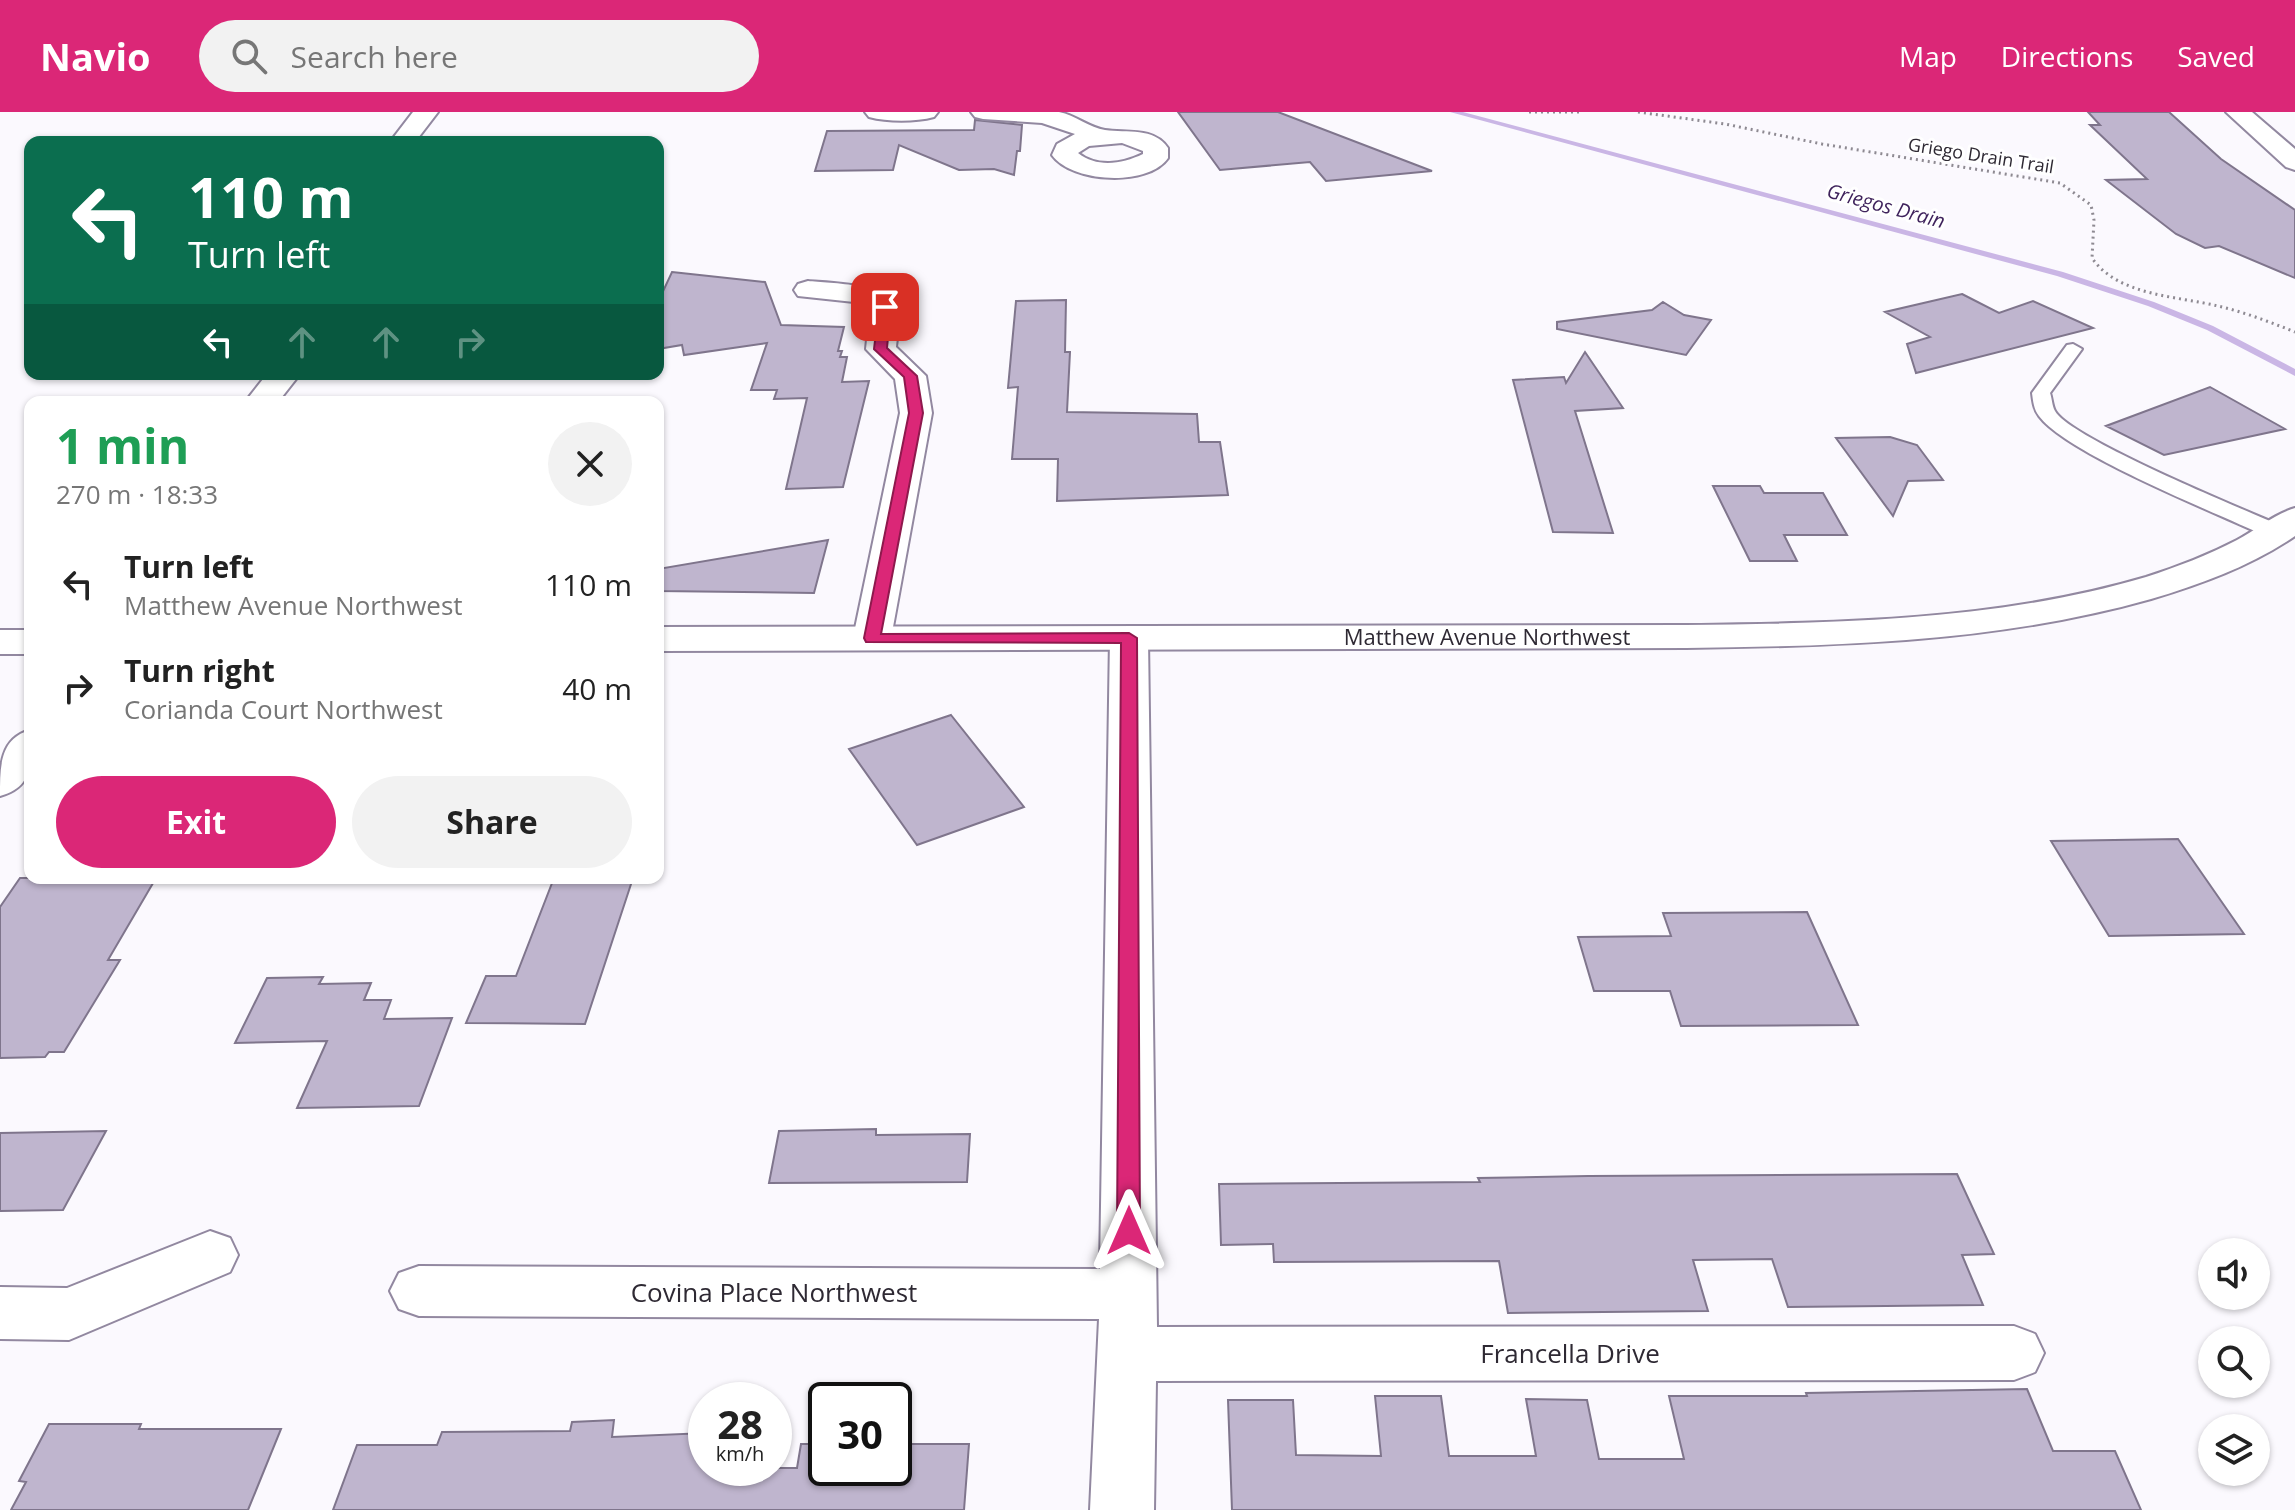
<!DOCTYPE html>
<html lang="en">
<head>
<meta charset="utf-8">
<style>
  :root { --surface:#fff; --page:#f2f2f2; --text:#222; --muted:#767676; --accent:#db2777 }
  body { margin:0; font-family:"Open Sans",sans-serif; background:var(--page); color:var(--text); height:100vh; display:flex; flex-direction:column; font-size:30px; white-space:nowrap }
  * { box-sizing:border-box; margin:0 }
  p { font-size:26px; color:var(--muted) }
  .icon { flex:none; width:44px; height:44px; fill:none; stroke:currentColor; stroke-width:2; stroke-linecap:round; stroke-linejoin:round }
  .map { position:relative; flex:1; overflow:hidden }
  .sheet { position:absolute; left:24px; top:284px; width:640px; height:488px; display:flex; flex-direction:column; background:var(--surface); border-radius:16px; box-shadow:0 2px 6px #0004 }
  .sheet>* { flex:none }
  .hud { position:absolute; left:24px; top:24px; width:640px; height:244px; border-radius:16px; box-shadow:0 2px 6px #0004; background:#0b6e4f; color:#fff; overflow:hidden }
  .fabs { position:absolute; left:2198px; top:1126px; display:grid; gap:16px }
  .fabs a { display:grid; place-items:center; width:72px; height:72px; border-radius:50%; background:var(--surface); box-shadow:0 2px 6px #0004; font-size:40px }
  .speed { position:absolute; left:688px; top:1270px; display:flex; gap:16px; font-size:40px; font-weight:700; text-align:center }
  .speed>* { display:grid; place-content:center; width:104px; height:104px; border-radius:50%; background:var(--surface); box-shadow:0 2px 6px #0004; line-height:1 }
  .speed small { font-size:20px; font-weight:400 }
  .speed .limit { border:4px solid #111; border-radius:12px; background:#fff; color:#111 }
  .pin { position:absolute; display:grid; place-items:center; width:68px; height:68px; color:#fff; margin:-34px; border-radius:16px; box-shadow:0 4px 12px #0006 }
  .me { position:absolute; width:88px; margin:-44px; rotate:0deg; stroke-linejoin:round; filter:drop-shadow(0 0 6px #0008) }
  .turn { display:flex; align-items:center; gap:28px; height:168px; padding:0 32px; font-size:36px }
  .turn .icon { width:104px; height:104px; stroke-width:2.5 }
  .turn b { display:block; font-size:56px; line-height:68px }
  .lanes { display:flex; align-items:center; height:76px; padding:0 32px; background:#0003; justify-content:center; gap:40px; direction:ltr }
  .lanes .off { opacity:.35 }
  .round { display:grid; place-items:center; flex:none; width:84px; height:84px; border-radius:42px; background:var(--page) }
  .overview { display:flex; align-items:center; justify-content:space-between; height:136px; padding:0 32px }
  h1 { font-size:48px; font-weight:700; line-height:60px; color:#1e9e55 }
  .primary-button { display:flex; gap:16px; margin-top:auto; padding:16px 32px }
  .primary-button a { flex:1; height:92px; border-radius:48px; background:var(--accent); color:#fff; font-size:32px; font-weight:700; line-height:92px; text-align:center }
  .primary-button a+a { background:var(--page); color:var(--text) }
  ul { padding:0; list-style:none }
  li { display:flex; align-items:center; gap:24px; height:104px; padding:0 32px }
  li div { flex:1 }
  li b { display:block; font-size:30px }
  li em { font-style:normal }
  header { display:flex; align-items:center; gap:48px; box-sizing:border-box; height:112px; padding:0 40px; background:var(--accent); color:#fff }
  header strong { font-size:38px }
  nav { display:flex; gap:44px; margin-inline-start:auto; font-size:28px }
  .search { width:560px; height:72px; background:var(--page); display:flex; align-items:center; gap:20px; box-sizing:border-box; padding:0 28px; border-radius:44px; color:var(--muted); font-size:30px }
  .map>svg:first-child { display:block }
</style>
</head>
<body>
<header>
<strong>Navio</strong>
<div class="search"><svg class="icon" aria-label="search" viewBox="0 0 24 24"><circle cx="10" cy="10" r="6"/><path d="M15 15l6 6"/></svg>Search here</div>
<nav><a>Map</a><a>Directions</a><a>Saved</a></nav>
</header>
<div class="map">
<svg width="2295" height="1398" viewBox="0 0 2295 1398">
  <rect width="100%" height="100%" fill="#fbf9fe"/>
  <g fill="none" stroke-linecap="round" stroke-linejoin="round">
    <path fill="#cab6e5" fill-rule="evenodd" d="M 1450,0 L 1463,0 L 2063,160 L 2154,190 L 2213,214 L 2295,257 L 2295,264 L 2207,218 L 2148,194 L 2057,164 Z"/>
  </g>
  <path fill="#bfb5ce" stroke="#7f758c" stroke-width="2" d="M 1178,0 L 1278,0 L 1432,59 L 1326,69 L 1310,50 L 1220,58 Z
    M 2088,0 L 2169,0 L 2221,47 L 2295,98 L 2295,166 L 2219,134 L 2205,136 L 2176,122 L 2106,68 L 2147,67 L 2090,13 L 2100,13 Z
    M 975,8 L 1022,13 L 1020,39 L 1017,39 L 1014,63 L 994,57 L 959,58 L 899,33 L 893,58 L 815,59 L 827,19 L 974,18 Z
    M 672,160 L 765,170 L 781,213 L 844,215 L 838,239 L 842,239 L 840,245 L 847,245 L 842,270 L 869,269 L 843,375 L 786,377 L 807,286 L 774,287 L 777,278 L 751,278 L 767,231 L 684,243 L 682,233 L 658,237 L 658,190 Z
    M 1962,182 L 1999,201 L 2033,189 L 2093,216 L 1916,261 L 1907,232 L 1930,225 L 1885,200 Z
    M 1066,188 L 1065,240 L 1070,240 L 1067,300 L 1197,302 L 1199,330 L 1220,330 L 1228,383 L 1057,389 L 1058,347 L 1012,347 L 1018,275 L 1008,276 L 1016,189 Z
    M 1663,190 L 1684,203 L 1711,208 L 1686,243 L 1557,217 L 1557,210 L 1652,198 Z
    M 1585,240 L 1623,296 L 1575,299 L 1613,421 L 1553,420 L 1513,268 L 1564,265 L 1566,271 Z
    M 2210,275 L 2285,317 L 2164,343 L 2106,314 Z
    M 1890,325 L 1917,333 L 1943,368 L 1908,369 L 1893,404 L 1836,326 Z
    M 1713,374 L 1760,374 L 1764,381 L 1823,381 L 1847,423 L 1784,423 L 1797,449 L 1750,449 Z
    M 828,428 L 814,481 L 658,479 L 658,457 Z
    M 951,603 L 1024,695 L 917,733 L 849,637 Z
    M 2178,727 L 2244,822 L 2109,824 L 2051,729 Z
    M 20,766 L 156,766 L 108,848 L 120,848 L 64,940 L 49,940 L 45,945 L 0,946 L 0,795 Z
    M 554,766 L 633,766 L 585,912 L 466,911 L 486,864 L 516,864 Z
    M 1807,800 L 1858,913 L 1681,914 L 1670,879 L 1594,879 L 1578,825 L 1671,824 L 1663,801 Z
    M 323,865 L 319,872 L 371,871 L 364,888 L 391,888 L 384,907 L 452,906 L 419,994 L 297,996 L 327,929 L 235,931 L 267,866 Z
    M 876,1017 L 876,1023 L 970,1022 L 967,1070 L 769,1071 L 779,1019 Z
    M 106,1019 L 63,1098 L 0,1099 L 0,1021 Z
    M 1957,1062 L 1994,1142 L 1962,1143 L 1983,1193 L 1788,1195 L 1772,1147 L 1693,1148 L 1708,1199 L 1508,1201 L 1499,1149 L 1274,1150 L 1273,1132 L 1221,1133 L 1219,1072 L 1480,1070 L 1478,1066 L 1588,1064 Z
    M 2027,1277 L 2053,1339 L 2115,1339 L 2141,1398 L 1232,1398 L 1228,1288 L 1293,1288 L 1296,1343 L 1381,1344 L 1375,1284 L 1441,1284 L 1449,1344 L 1536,1344 L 1526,1287 L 1587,1288 L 1599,1347 L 1684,1347 L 1669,1284 L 1807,1284 L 1806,1281 Z
    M 614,1308 L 612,1325 L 706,1321 L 706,1356 L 797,1356 L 801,1332 L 826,1332 L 826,1356 L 894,1356 L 894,1332 L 969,1332 L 964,1398 L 333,1398 L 357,1333 L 437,1333 L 442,1320 L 570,1319 L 572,1310 Z
    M 49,1312 L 141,1312 L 139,1317 L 281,1317 L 248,1398 L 11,1398 L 26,1370 L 19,1369 Z"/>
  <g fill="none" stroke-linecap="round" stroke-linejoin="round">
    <defs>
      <path id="lane" d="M 2073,232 L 2082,237 L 2050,281 C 2052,286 2052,294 2055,299 C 2071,327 2245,398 2284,415 L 2287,420 L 2284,425 L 2268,425 C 2219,402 2067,342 2039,304 C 2034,298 2033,289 2032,281 L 2067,233 Z"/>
      <path id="street" d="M 413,0 L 438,0 L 415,30 L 390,30 Z
        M 865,0 L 938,0 L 934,5 C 915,10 888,10 869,5 Z
        M 971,0 C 999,0 1031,0 1059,0 C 1075,3 1090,16 1105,18 C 1127,21 1154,15 1168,36 L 1168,46 C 1148,75 1072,71 1052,43 L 1057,32 L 1075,22 L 1042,11 L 983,7 L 975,5 ZM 1122,31 L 1143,39 L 1143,42 C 1122,52 1097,56 1078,41 L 1089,34 Z
        M 2226,0 L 2252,0 L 2295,37 L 2295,58 L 2286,55 Z
        M 808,169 C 828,171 896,172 900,197 C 901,209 897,223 896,235 L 926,264 L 932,301 L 891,526 L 886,534 L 872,538 L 858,534 L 853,526 L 900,301 L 895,267 L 866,237 L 870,199 L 854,190 L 798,184 L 794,178 L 798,172 Z
        M 267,262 L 300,262 L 278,290 L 245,290 Z
        M 1129,514 L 1143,518 L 1148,526 L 1157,1215 L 2014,1214 L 2035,1222 L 2044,1241 L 2035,1260 L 2014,1268 L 1156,1269 L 1154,1398 L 1090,1398 L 1099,1207 L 419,1204 L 399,1197 L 390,1179 L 399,1161 L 419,1154 L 1100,1157 L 1110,526 L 1115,518 Z
        M 30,618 C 30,648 36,674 0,684 C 0,653 0,627 30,618 Z
        M 210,1119 L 230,1126 L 238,1143 L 230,1160 L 69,1228 L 0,1227 L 0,1175 L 67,1176 Z"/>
      <path id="secondary" d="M 2295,396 L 2295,424 C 2251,454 2201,472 2151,487 C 1999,530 1843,534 1686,536 L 658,539 L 658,515 L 1686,513 C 1840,511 1997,509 2146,465 C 2177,455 2208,443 2237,428 C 2256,418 2274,402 2295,396 Z
        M 0,518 L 30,518 L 30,542 L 0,542 Z"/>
    </defs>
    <use href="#lane" stroke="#9288a0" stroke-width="4"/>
    <use href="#street" stroke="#9288a0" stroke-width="4"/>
    <use href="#secondary" stroke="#9288a0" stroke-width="4"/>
    <path stroke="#8e8a92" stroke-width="3" stroke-dasharray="2 4" stroke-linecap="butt" d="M 1529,0 L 1583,0
      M 1638,0 L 1725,12 L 1822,32 L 2060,71 L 2091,93 L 2094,108 L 2092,146 C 2118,184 2177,184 2218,194 C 2244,200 2270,210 2295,220"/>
    <use href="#lane" fill="#fff" fill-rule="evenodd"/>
    <use href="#street" fill="#fff" fill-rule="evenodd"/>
    <use href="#secondary" fill="#fff" fill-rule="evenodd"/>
  </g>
  <path fill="#db2777" stroke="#8e194d" stroke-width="2" d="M 885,192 L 891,195 L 887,236 L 917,264 L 923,301 L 881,522 L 1129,521 L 1137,526 L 1140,1119 L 1137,1126 L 1129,1129 L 1121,1126 L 1117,1119 L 1121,531 L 866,530 L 864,526 L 909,301 L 904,265 L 874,237 L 879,195 Z"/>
  <g text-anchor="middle" stroke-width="6" stroke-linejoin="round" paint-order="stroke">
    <g font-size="18" fill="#2e2933" stroke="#fff">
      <text transform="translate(1981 44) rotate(9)" y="6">Griego Drain Trail</text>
    </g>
    <g font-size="20" font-style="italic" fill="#3f235c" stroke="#fff">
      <text transform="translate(1886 94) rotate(15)" y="7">Griegos Drain</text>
    </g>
    <g font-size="22" fill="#2e2933" stroke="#fff">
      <text x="1487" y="533">Matthew Avenue Northwest</text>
    </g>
    <g font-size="26" fill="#2e2933" stroke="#fff">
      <text x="774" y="1190">Covina Place Northwest</text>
      <text x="1570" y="1251">Francella Drive</text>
    </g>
  </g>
</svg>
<div class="fabs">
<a><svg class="icon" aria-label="sound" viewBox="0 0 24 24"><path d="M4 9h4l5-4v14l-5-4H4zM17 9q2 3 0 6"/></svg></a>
<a><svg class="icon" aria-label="search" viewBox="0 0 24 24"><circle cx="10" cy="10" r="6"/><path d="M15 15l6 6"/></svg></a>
<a><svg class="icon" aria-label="layers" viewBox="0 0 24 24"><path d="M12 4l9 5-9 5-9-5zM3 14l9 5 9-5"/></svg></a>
</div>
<div class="speed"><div>28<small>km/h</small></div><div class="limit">30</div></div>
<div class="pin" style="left:885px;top:195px;background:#d93025"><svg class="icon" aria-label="arrive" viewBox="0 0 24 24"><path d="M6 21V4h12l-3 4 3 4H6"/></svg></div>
<svg class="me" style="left:1129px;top:1119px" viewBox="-20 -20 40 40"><path d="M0-17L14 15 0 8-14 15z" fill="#db2777" stroke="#fff" stroke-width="4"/></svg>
<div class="hud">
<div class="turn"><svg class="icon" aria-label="left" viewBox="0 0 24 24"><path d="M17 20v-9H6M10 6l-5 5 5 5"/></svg><div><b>110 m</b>Turn left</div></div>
<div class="lanes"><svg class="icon" aria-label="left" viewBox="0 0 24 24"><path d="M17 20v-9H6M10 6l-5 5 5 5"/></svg><svg class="icon off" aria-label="ahead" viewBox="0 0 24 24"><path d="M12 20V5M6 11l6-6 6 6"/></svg><svg class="icon off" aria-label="ahead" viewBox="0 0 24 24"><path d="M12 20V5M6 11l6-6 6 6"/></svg><svg class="icon off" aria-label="right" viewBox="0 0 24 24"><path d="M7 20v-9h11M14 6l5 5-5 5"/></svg></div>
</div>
<section class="sheet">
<div class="overview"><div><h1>1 min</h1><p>270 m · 18:33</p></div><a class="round"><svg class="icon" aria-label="close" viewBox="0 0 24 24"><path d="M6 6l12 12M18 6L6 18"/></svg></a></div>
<ul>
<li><svg class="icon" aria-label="left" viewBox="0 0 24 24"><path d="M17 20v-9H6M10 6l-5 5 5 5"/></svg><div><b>Turn left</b><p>Matthew Avenue Northwest</p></div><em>110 m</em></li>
<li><svg class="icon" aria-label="right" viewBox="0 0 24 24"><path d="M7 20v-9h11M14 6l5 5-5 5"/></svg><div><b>Turn right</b><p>Corianda Court Northwest</p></div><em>40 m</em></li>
</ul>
<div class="primary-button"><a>Exit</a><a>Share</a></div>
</section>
</div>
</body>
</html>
